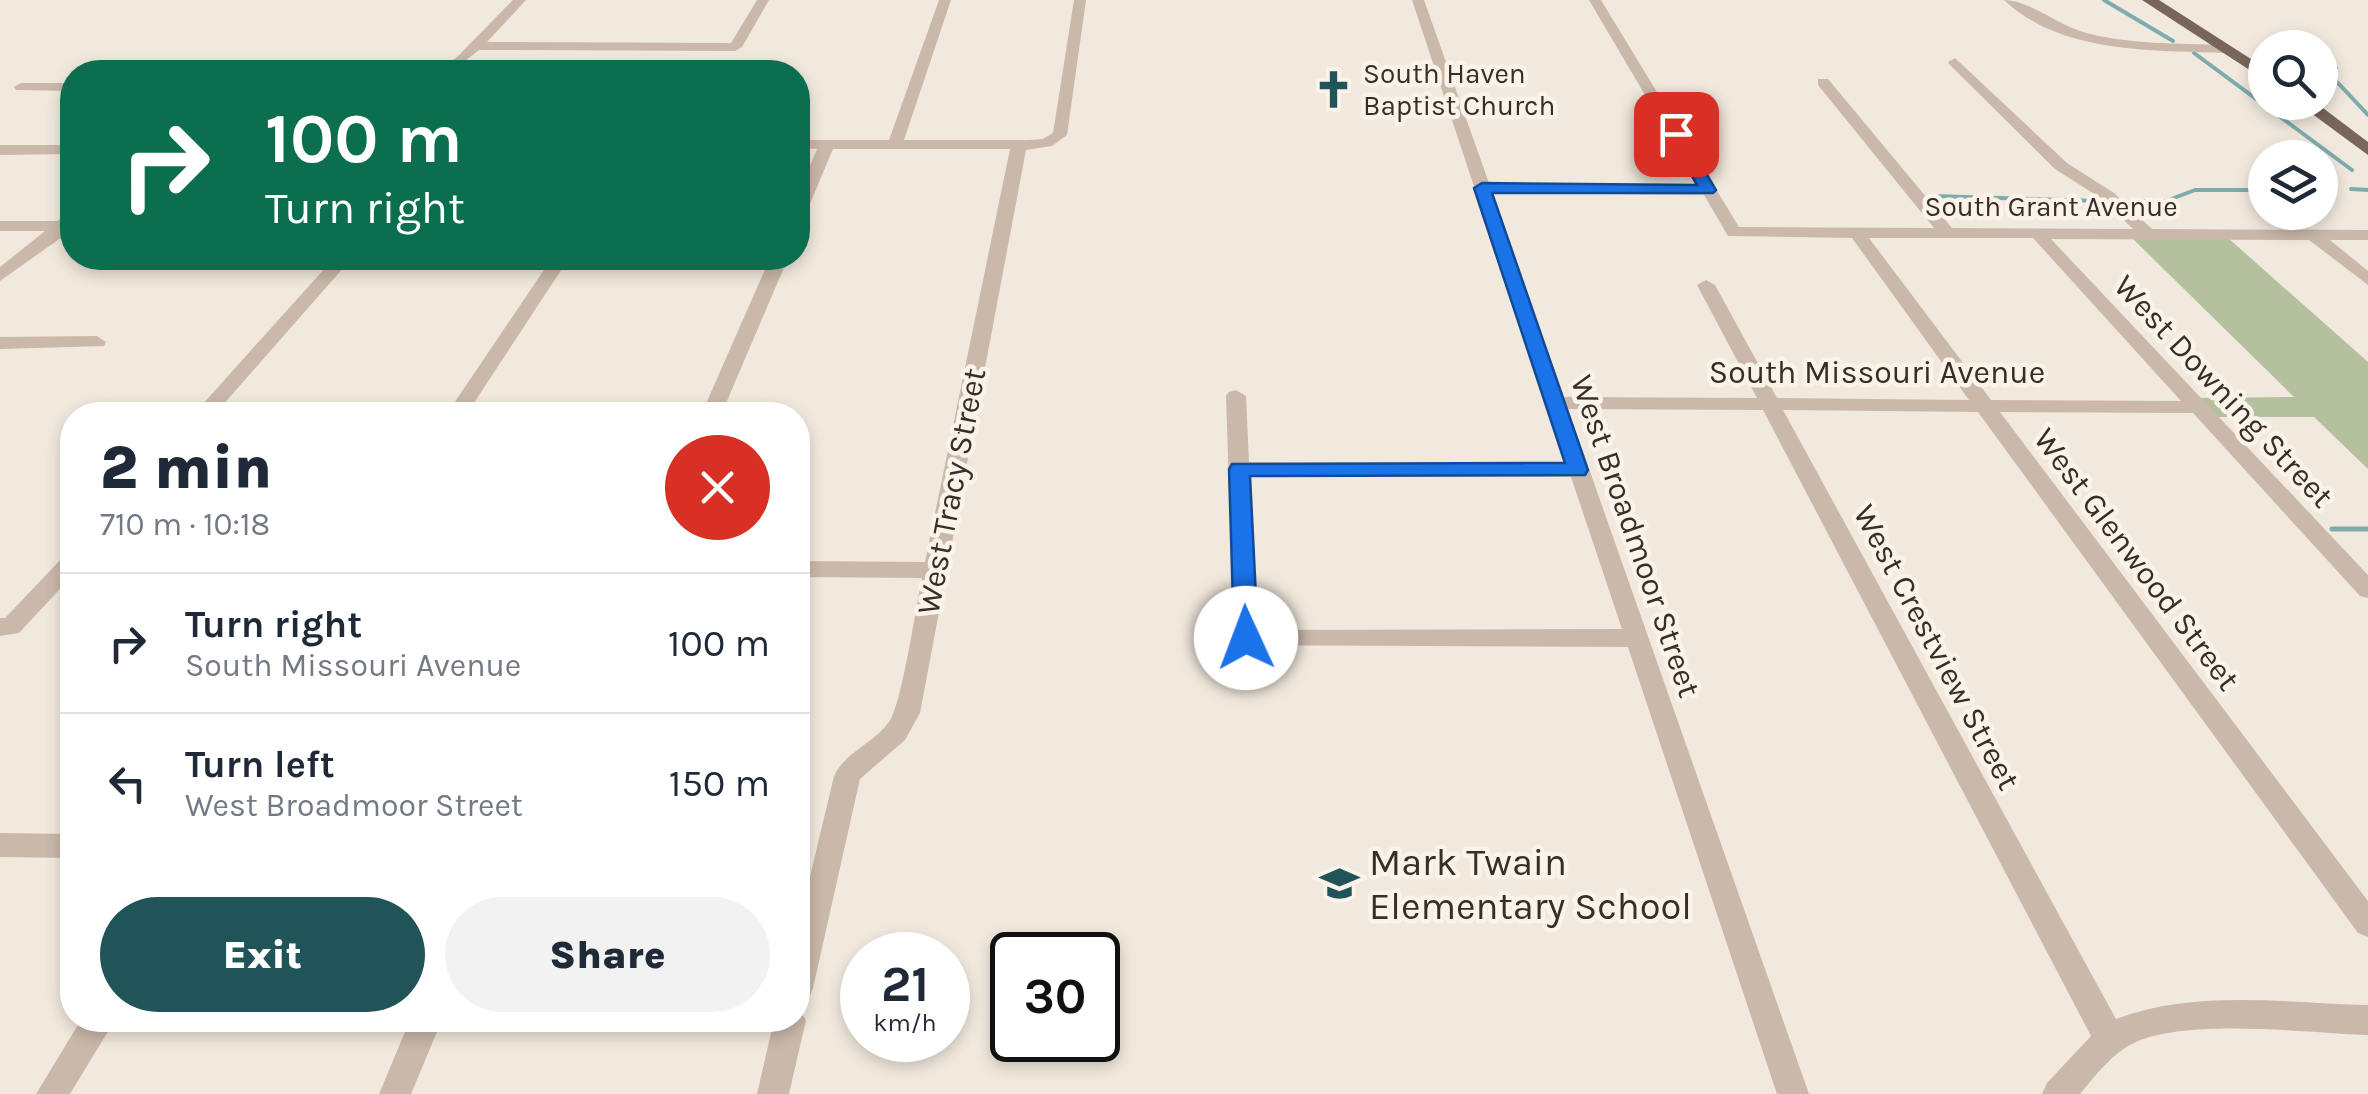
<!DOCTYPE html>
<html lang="en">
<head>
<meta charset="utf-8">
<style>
  :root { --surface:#fff; --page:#f2f2f3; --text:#1f2937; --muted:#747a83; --line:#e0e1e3; --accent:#205458 }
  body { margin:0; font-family:Karla,sans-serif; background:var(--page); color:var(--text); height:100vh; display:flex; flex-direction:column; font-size:38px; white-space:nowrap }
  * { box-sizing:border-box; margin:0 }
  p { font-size:32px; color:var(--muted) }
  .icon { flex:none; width:55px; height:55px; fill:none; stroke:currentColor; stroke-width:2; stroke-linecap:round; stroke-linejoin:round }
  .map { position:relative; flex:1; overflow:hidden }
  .sheet { position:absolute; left:60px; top:402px; width:750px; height:630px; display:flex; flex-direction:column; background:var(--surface); border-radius:40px; box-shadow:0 5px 15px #0003 }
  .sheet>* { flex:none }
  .banner { position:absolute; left:60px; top:60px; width:750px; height:210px; border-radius:40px; box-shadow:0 5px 15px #0003; background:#0b6e4f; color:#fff; overflow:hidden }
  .buttons { position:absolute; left:2248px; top:30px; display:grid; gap:20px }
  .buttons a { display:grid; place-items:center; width:90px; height:90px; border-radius:50%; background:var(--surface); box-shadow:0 5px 15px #0003; font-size:50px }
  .speed { position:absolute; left:840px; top:932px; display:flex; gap:20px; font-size:50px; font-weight:700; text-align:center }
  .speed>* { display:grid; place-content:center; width:130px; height:130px; border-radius:50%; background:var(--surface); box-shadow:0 5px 15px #0003; line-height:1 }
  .speed small { font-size:25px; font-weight:400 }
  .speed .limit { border:5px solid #111; border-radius:15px; background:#fff; color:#111 }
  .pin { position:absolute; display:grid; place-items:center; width:85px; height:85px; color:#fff; margin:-42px; border-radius:20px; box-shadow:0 5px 15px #0006 }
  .me { position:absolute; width:110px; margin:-55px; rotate:358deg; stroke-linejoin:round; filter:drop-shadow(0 0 8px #0008) }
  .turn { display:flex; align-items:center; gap:35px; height:210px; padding:0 40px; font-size:45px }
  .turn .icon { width:130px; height:130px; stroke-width:2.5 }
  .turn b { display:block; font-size:70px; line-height:85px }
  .round { display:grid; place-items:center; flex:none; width:105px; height:105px; border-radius:52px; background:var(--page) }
  .summary { display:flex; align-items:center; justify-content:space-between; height:170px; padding:0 40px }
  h1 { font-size:60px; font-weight:800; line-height:75px }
  .primary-button { display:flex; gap:20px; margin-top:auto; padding:20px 40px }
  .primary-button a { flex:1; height:115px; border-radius:60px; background:var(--accent); color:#fff; font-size:40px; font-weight:800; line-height:115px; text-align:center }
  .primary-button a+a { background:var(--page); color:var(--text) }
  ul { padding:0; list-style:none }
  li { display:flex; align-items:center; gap:30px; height:140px; padding:0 40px; border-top:2px solid var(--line) }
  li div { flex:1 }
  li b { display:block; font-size:38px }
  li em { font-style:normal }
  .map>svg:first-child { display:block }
</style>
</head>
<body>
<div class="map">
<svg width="2368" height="1094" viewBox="0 0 2368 1094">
  <rect width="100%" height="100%" fill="#f2e9de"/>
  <path fill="#b5c19e" d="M 2132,238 L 2228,238 L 2368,362 L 2368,469 L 2314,417 L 2216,417 L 2200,398 L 2294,397 Z"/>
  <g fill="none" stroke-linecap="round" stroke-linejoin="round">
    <path stroke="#7eacae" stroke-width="4" d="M 2104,0 L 2173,41
      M 2194,53 L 2352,170
      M 2336,68 L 2323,67 L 2368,115
      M 2351,189 L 2368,190
      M 1933,196 L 2098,201
      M 2126,201 L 2166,201 L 2195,190 L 2265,190"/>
    <path stroke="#7eacae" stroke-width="5" d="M 2332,529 L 2368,529"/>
    <path fill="#cab9aa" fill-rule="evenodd" d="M 513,0 L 526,0 L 487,42 L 731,43 L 757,0 L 769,0 L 742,47 L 735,51 L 479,50 L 451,72 L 435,72 L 457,57 Z
      M 939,0 L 951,0 L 904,140 L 1028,140 L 1043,139 L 1053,133 L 1074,0 L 1086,0 L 1067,135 L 1052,146 L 1026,150 L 920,713 L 905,740 L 860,779 L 813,988 L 809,998 L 798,1002 L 798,927 L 834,776 C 846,751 873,744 889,722 C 902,705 916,605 922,578 L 798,577 L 798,561 L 925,562 L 1010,149 L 833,149 L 806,213 L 798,218 L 798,195 L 817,149 L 798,148 L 798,140 L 889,140 Z
      M 1412,0 L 1424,0 L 1489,183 L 1698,185 L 1589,0 L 1601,0 L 1739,227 L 1934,228 L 1818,85 L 1818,79 L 1828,79 L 1952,228 L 2133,229 L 2102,199 L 2055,169 L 1950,65 L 1948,62 L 1955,58 L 2067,163 L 2114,193 L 2152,229 L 2368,230 L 2368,240 L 2330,240 L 2368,271 L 2368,285 L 2309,240 L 2051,239 L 2368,575 L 2368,598 L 2360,596 L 2193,413 L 2000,412 L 2368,901 L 2368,937 L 2358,933 L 1978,412 L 1783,410 L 2116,1019 C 2194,989 2286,1003 2368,1005 L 2368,1035 C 2308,1033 2190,1018 2136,1042 C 2113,1052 2096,1075 2080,1094 L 2042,1094 L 2047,1083 L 2091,1036 L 1763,410 L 1568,409 L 1809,1094 L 1777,1094 L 1628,647 L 1237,645 L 1234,639 L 1226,396 L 1229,392 L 1236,390 L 1246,396 L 1249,462 L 1566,463 ZM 1492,193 L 1704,195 L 1728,236 L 1852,238 L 1969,400 L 1777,398 L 1715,285 L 1706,280 L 1697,285 L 1757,398 L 1564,397 ZM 1869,238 L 2033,238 L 2181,401 L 1991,400 ZM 1250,476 L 1571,477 L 1622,629 L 1258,630 Z
      M 2004,0 C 2028,0 2057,24 2083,32 C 2128,45 2178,43 2225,45 L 2232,49 L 2225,53 C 2152,50 2061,54 2004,0 Z
      M 21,83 L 72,83 L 72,91 L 16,90 L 14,87 Z
      M 0,145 L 72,145 L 72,154 L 0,155 Z
      M 72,212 L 72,230 L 0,281 L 0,267 L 45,231 L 0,231 L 0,221 L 57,221 Z
      M 334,258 L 352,258 L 214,415 L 193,415 Z
      M 552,258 L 569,258 L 466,415 L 446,415 Z
      M 770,258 L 788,258 L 721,415 L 701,415 Z
      M 97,336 L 106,342 L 104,346 L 0,349 L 0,337 Z
      M 72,554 L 72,576 L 19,633 L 0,636 L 0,618 L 5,618 L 64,556 Z
      M 0,833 L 72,834 L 72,858 L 0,857 Z
      M 798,1008 L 806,1020 L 789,1094 L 757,1094 L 774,1020 L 798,1020 Z
      M 81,1020 L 115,1020 L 70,1094 L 36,1094 Z
      M 410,1020 L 442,1020 L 411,1094 L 379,1094 Z"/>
    <path fill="#79655b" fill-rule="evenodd" d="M 2142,0 L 2159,0 L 2265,68 L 2265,80 Z
      M 2296,102 L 2315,102 L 2368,142 L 2368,155 Z"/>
  </g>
  <path fill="#1a73e8" stroke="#114b97" stroke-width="2.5" d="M 1676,129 L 1683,134 L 1716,190 L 1713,193 L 1492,193 L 1588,470 L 1585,475 L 1250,476 L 1258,638 L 1246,647 L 1237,645 L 1234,638 L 1229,469 L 1232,464 L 1565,463 L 1474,188 L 1482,183 L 1697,185 L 1668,134 Z"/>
  <defs>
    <symbol id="church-bare" viewBox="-9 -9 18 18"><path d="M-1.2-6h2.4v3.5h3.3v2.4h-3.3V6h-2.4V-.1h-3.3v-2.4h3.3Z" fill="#205458" stroke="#f9f3ea" stroke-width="2.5" paint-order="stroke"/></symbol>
    <symbol id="school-bare" viewBox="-9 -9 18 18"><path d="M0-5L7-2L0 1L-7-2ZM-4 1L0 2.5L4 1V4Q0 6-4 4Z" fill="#205458" stroke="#f9f3ea" stroke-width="2.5" paint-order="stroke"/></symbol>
  </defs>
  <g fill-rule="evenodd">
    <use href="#church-bare" x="1306" y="62" width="55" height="55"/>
    <use href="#school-bare" x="1312" y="856" width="55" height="55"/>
  </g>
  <g text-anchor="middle" stroke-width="9" stroke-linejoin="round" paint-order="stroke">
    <g font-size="28" fill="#382e29" stroke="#f9f3ea" text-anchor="start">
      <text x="1363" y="83">South Haven<tspan x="1363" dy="32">Baptist Church</tspan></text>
    </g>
    <g font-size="28" fill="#382e29" stroke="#f9f3ea">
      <text x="2051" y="216">South Grant Avenue</text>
    </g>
    <g font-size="32" fill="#382e29" stroke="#f9f3ea">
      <text x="1877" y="383">South Missouri Avenue</text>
      <text transform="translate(2224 391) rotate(47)" y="11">West Downing Street</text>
      <text transform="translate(951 491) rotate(-79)" y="11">West Tracy Street</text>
      <text transform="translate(1636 536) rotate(71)" y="11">West Broadmoor Street</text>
      <text transform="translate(2137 559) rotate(53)" y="11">West Glenwood Street</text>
      <text transform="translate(1937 647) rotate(62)" y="11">West Crestview Street</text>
    </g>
    <g font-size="38" fill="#382e29" stroke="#f9f3ea" text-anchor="start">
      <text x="1369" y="875">Mark Twain<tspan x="1369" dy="44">Elementary School</tspan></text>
    </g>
  </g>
</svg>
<div class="buttons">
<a><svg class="icon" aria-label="search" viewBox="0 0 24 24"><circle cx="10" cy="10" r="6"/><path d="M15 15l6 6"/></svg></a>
<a><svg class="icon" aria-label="layers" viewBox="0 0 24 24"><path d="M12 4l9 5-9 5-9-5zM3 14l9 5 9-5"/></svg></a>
</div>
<div class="speed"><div>21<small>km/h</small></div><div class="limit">30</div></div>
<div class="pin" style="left:1676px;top:134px;background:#d93025"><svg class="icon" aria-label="arrive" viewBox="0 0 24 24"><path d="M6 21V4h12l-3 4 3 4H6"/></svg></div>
<svg class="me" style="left:1246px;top:638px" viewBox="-20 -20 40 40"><circle r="19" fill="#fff"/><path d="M0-13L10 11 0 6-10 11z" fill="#1a73e8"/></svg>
<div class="banner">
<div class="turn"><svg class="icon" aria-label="right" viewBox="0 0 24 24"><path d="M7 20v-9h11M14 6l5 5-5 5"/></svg><div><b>100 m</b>Turn right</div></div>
</div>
<section class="sheet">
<div class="summary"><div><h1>2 min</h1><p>710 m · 10:18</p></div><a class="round" style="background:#d93025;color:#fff"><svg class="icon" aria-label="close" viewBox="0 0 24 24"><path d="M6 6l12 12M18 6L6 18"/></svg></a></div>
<ul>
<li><svg class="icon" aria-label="right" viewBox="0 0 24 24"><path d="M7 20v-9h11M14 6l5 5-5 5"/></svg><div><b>Turn right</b><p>South Missouri Avenue</p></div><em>100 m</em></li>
<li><svg class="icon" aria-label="left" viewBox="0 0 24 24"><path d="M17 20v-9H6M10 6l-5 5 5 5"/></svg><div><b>Turn left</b><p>West Broadmoor Street</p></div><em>150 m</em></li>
</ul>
<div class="primary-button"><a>Exit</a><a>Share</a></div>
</section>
</div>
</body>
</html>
